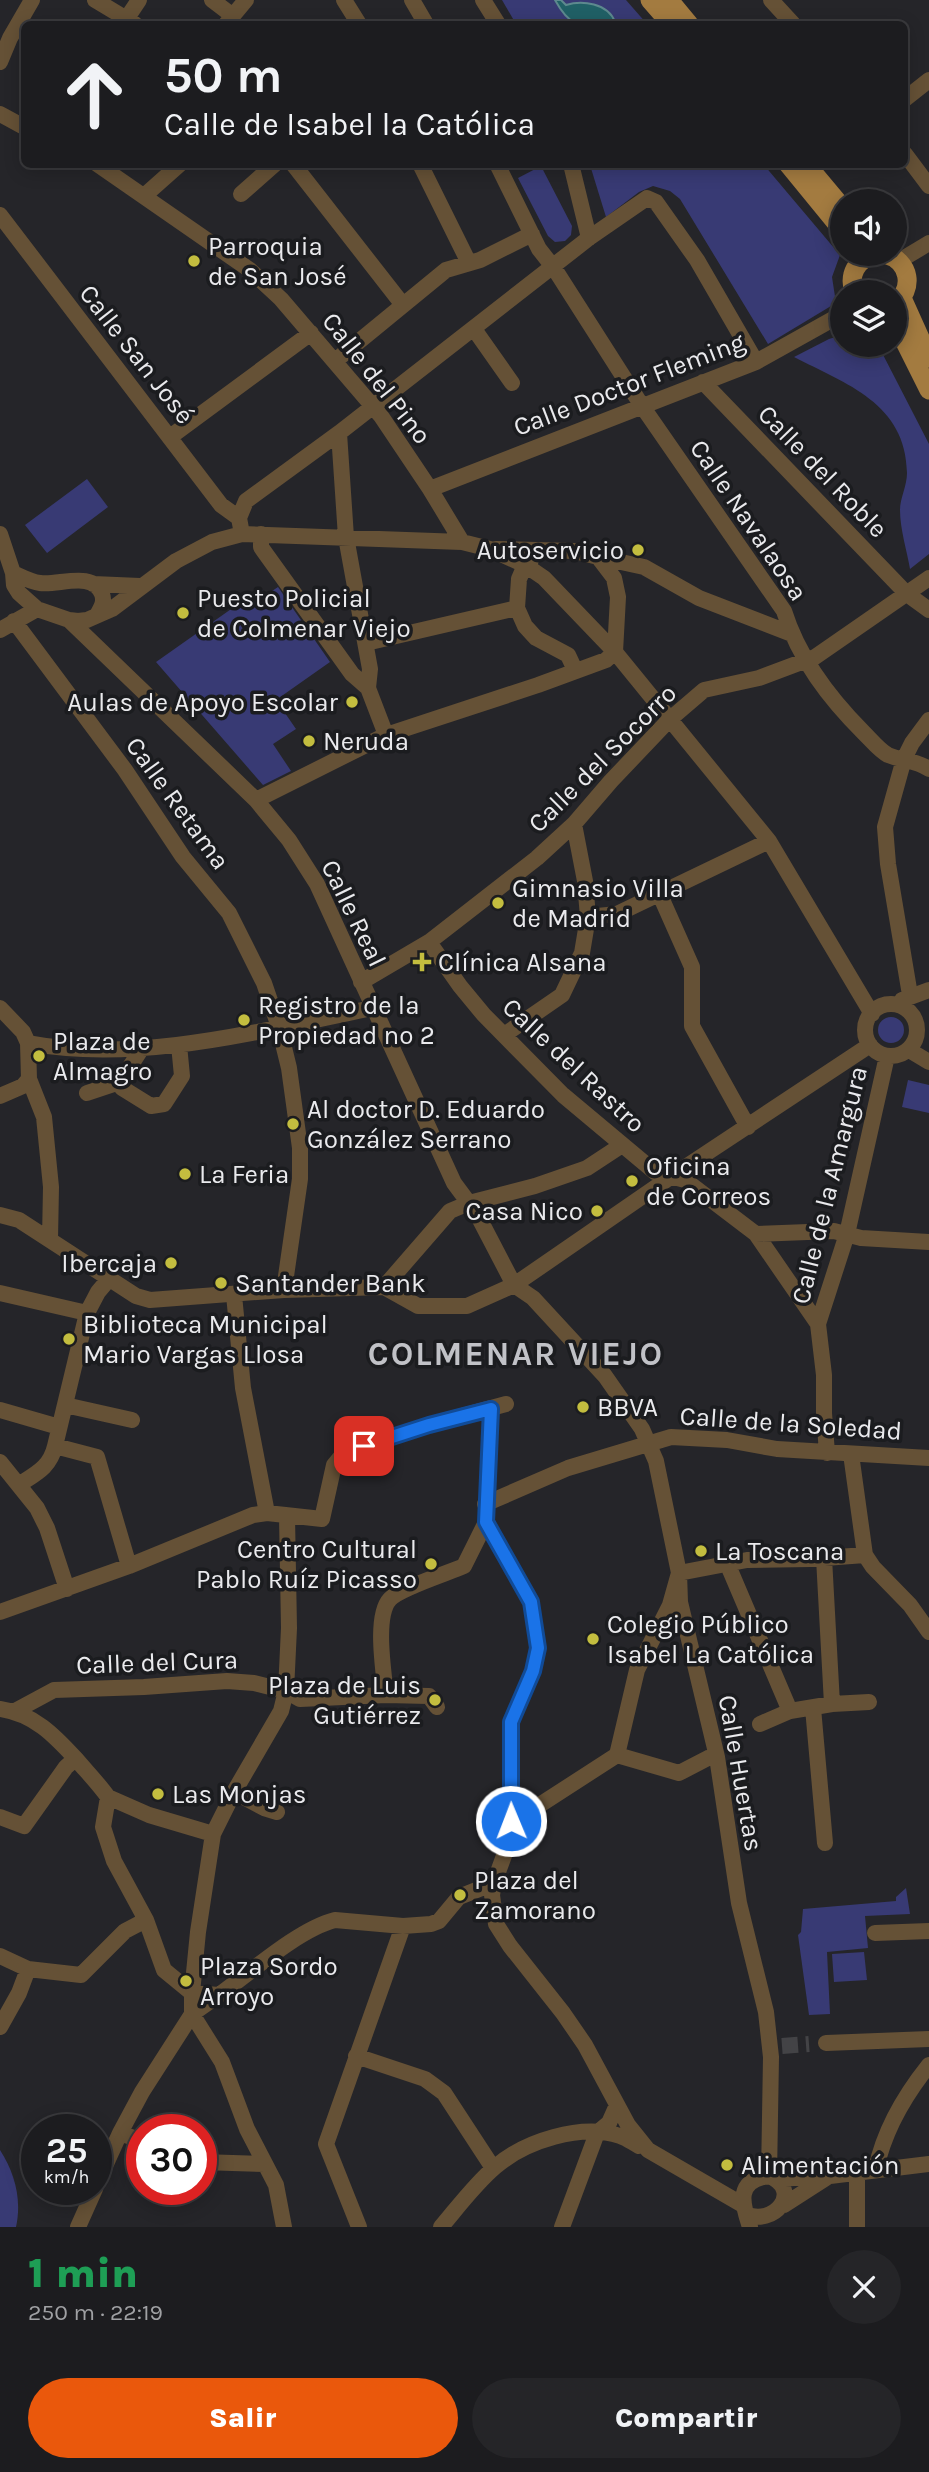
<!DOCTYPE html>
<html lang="es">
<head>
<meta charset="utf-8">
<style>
  :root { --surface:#1c1c1f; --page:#252528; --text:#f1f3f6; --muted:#a0a1a4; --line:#3a3a3d; --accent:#ea580c }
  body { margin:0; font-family:Karla,sans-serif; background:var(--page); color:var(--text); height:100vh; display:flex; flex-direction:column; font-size:26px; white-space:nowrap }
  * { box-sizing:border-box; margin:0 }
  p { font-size:23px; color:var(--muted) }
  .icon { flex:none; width:38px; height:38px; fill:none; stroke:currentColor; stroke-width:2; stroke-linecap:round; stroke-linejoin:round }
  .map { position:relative; height:2227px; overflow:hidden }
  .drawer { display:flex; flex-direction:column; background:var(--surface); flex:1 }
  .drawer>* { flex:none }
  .top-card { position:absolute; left:21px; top:21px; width:887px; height:147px; border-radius:10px; box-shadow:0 4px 18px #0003,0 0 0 2px var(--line); background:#1c1c1f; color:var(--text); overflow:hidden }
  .tools { position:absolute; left:830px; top:189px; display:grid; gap:14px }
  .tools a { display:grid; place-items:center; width:77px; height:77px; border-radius:50%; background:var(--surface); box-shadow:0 4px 18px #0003,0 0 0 2px var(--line); font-size:35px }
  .speed { position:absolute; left:21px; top:2114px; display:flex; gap:14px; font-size:35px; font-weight:700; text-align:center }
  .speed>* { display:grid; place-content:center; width:91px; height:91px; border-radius:50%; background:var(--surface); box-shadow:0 4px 18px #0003,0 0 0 2px var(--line); line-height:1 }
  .speed small { font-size:18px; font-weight:400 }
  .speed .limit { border:10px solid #d22; background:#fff; color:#111 }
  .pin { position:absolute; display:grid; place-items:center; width:60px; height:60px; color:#fff; margin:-30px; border-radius:14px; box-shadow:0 4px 10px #0006 }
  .me { position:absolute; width:77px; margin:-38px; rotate:359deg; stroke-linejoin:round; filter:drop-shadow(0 0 5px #0008) }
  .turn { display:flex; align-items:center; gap:24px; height:147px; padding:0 28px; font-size:32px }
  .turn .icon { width:91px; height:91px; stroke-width:2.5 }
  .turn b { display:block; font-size:49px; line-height:60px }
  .round { display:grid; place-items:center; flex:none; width:74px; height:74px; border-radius:37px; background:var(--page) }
  .headline { display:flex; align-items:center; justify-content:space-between; height:119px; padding:0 28px }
  h1 { font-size:42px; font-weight:800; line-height:52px; color:#1e9e55 }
  .action { display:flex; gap:14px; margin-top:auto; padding:14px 28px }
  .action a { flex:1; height:80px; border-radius:42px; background:var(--accent); color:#fff; font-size:28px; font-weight:800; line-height:80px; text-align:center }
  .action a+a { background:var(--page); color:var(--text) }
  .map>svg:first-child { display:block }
</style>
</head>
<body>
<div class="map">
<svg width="929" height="2227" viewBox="0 0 929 2227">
  <rect width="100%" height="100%" fill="#252529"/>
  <path fill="#383a74" d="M 502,0 L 626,0 L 647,24 L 516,24 Z
    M 590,165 L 764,165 L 840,255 L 832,277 L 836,303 L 768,344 L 680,199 L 670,191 L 653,186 L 639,192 L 606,217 Z
    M 541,166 L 572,226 L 571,235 L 565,241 L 555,242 L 548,236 L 518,178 Z
    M 842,335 L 842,345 L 878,345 L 929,444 L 929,554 L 910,569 C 907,551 900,529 900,510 C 900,498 907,486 907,473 C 906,403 846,384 794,357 L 829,339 Z
    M 87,479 L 108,507 L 47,553 L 25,525 Z
    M 278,587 L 330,662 L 276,700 L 296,729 L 273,744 L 291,771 L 263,785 L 156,662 L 261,588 L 266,595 Z
    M878 1030a13 13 0 1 1 26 0a13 13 0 1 1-26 0Z
    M 908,1080 L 929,1085 L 929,1113 L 902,1107 Z
    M 906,1888 L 910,1914 L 865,1916 L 868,1948 L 827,1952 L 830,2014 L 809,2015 L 798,1935 L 801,1932 L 803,1909 L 896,1901 L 896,1897 Z
    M 864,1952 L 867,1980 L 834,1982 L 832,1954 Z
    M 0,2150 C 15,2173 22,2200 16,2227 L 0,2227 Z"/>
  <path fill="#206066" stroke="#5d898e" stroke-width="2" d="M 555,0 L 561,0 L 566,5 C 582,0 608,3 615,22 L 613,24 C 582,25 572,31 555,0 Z"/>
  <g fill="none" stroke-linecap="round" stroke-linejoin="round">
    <path stroke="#434346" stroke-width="16" stroke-dasharray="16 8" stroke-linecap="butt" d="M 782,2046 L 809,2044"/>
    <path stroke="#655136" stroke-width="16" d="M 95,0 L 135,24
      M 212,0 L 233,16
      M 344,0 L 359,24
      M 412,0 L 426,24
      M 483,0 L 498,24
      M 771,0 L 793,24
      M 123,24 L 139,0
      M 226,24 L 246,0
      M 0,62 L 10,38 L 32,0
      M 905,99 L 929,80
      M 0,114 L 24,127
      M 905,154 L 929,186
      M 97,164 L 250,270 L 281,299 L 381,416 L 430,489 L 462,542
      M 293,164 L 403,305
      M 420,164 L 469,263
      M 497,164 L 539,249 L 554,268 L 642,406 L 784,611 C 799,659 829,698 864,733 C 871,740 880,751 888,755 C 902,761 916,760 929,769
      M 571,164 L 589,238
      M 241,194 L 275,164
      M 144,196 L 180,164
      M 0,215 L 221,505 L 239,518
      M 899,261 L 929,243
      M 474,329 L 512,383
      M 335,361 L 446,270 L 480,260 L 532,234
      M 703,382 L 907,594 L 929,610
      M 339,433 L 346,537 L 370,669 L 368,688 L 386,735
      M 170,437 L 311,333
      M 430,489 L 756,362 L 842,314
      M 0,534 L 13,573 L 14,585 L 19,593 L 37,609 L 69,620 L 78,621 L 87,620 L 112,609 L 176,561 L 212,542 L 242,534 L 462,542 L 490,549 L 525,565 L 544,578 L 615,652 L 769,841 L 872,1014
      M 242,534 L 239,518 L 246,501 L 339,433 L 589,238 L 647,198 L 656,202 L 697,260 L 756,362
      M 261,534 L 261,547 L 263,550 L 352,674 L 368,688
      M 496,549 L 575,551 L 598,557 L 614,578 L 618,597 L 615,652
      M 598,557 L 644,567 L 699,598 L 792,634
      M 531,560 L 525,565 L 519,579 L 517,608 L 525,626 L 536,638 L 568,655 L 575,670
      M 13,573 C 22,577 31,582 40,583 C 58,586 93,570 102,594 C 105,602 101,608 97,615
      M 93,584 L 140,586
      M 69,620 L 256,800 L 289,840 L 317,884 L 454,1183 L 477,1214 L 514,1285 L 533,1298 L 605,1376 L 642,1429 L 656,1461 L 679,1573 L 680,1602 L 717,1757 L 739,1903 L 766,2012 L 771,2057 L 769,2176
      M 14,621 L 125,770 L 183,857 L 229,913 L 264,983 L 279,1027 L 289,1068 L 300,1148 L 300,1179 L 284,1290
      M 0,630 L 37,609
      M 366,643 L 517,608
      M 256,800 L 386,735 L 538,685 L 606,660 L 615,652
      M 660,895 L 692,967 L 692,1026 L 748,1127
      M 588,917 L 617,914 L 769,841
      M 429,942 L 460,986 L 484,1015 L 563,1095 L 655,1172 L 685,1180 L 756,1234 L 818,1324
      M 361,982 L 429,942 L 537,858 L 574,824 L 611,781 L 669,720 L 704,690 L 759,678 L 815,657 L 929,578
      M 910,995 L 888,864 L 885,827 L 904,759 L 912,743 L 929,720
      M 902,1000 L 929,990
      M865 1030a26 26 0 1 1 52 0a26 26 0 1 1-52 0Z
      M 0,1008 L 23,1032 L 28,1043 L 29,1079 L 44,1117 L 51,1187 L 50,1239
      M 504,1035 L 562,995 L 582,953 L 588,917 L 585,881 L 574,824
      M 28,1043 C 139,1064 264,1030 372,1008
      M 142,1048 L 120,1082 L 122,1088 L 151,1106 L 164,1104 L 182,1076 L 179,1045
      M 909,1050 L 929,1062
      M 87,1093 L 120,1082
      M 0,1096 L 23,1086 L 29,1079
      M 0,1215 L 19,1220 L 136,1296 L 150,1300 L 284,1290 L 384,1287 L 418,1306 L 467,1306 L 514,1285 L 672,1176 L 870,1045
      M 756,1234 L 834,1231 L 861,1238 L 929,1242
      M 109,1279 L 98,1292 L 87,1313 L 55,1446 L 97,1457 L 129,1566
      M 384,1287 L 450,1211 L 469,1203 L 535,1186 L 587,1168 L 622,1145
      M 0,1293 L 87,1313
      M 234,1295 L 243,1388 L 267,1513
      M 65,1405 L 132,1420
      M 0,1410 L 59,1427
      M 827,1453 L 824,1413 L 824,1375 L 818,1324 L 847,1234 L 887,1056
      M 851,1454 L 865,1555 L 873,1567 L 910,1605 L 929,1632
      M 0,1462 L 37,1508 L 47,1528 L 67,1589
      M 20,1484 C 37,1473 50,1467 55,1446
      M 485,1504 L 568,1468 L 671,1437 L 727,1440 L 777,1449 L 929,1458
      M 287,1516 L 289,1628 L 286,1691 L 281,1711 L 234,1792 L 213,1834 L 198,1932 L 192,1993 L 219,1995 C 251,1972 299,1929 335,1920 L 403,1926 L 431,1924 L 439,1921 L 459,1897 L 494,1883
      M 486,1522 L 531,1602 L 538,1648 L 533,1671 L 511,1722 L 511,1821 L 509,1842 L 494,1883 L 492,1895 L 496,1924 L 510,1946 L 563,2013 L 585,2045 L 628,2125 L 648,2150 L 743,2205
      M 824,1558 L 832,1704
      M 727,1563 L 790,1711 L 832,1704 L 869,1702
      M 0,1612 L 129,1566 L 253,1515 L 267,1513 L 322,1519 L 334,1465 L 343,1454 L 429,1425 L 506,1404
      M 386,1695 C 384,1673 374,1616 390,1599 C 400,1588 448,1573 464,1566 L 486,1522 L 491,1409
      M 813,1708 L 825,1843
      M 0,1709 C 34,1714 54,1735 76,1759 C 87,1772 98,1783 108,1797 L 103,1827 L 114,1861 L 146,1920 L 164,1970 L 192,1993 L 192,2014
      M 15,1711 L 54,1690 L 144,1687 L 227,1681 L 254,1683 L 286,1691 L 300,1699 L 386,1695 L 429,1696 L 437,1707
      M 760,1724 L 790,1711
      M 617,1755 L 637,1670 L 670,1605 L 679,1573 L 747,1560 L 811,1559 L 865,1555
      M 234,1792 L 264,1808 L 277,1812
      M 108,1797 L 149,1815 L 213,1834
      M 0,1817 L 24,1826 L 66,1767 L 75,1759
      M 511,1821 L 535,1808 L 617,1755 L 679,1773 L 708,1758 L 717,1757
      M 875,1933 L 929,1931
      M 0,1956 L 28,1969 L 81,1975 L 125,1931 L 146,1920
      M 192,2014 L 222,2062 L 247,2129 L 276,2185 L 284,2227
      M 0,2027 L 19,1993 L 28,1969
      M 826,2043 L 929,2039
      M 356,2056 L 425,2079 L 444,2093 L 493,2168
      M 120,2133 L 142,2141
      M 201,2162 L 265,2164
      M 876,2169 C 884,2131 905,2095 929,2065
      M 776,2179 L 830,2176 L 929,2164
      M 96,2186 L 120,2133 L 142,2092 L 192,2014 L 219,1995
      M 784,2205 L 826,2178
      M 746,2214 C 773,2227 804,2191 769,2176 C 735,2180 742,2204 750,2227
      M 78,2227 L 95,2189
      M 359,2227 L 326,2144 L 403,1926
      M 441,2227 C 458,2207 475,2184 495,2167 C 525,2141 581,2123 620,2136 C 627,2138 633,2143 639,2146
      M 562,2227 L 597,2133 L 609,2123 L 617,2105
      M 857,2227 L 857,2172"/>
    <path stroke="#a37b40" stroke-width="19" d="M 650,0 L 671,24
      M 669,0 L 689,24
      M 788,164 L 842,230
      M 806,164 L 842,207
      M 885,254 C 910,261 915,289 894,305
      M 854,292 C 848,274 857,260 874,254
      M 902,298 L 929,358
      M 894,325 L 900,332 L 929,390"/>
  </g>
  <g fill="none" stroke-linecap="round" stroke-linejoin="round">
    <defs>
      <path id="route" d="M 364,1446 L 429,1425 L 491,1409 L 486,1522 L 531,1602 L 538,1648 L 533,1671 L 511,1722 L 511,1821"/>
    </defs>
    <use href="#route" stroke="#114b97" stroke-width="18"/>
    <use href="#route" stroke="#1a73e8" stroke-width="12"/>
  </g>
  <g fill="#c3bd3f" stroke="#1b1c1f" stroke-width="2.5">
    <circle cx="194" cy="261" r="7"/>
    <circle cx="638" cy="550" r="7"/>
    <circle cx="183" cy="613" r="7"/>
    <circle cx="352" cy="702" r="7"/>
    <circle cx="309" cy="741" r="7"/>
    <circle cx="498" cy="903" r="7"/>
    <path d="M418.5 951.5h7v7h7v7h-7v7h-7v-7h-7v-7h7z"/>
    <circle cx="244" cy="1020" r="7"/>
    <circle cx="39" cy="1056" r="7"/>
    <circle cx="293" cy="1124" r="7"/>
    <circle cx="185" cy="1174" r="7"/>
    <circle cx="632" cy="1181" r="7"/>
    <circle cx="597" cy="1211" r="7"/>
    <circle cx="171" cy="1263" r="7"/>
    <circle cx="221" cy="1283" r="7"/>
    <circle cx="69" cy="1339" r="7"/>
    <circle cx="583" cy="1407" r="7"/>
    <circle cx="701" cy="1551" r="7"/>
    <circle cx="431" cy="1564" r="7"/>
    <circle cx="593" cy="1639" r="7"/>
    <circle cx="435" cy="1700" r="7"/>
    <circle cx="158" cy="1794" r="7"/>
    <circle cx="460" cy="1895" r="7"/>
    <circle cx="186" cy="1981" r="7"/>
    <circle cx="727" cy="2165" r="7"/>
  </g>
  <g text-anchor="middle" stroke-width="7" stroke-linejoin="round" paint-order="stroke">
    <g font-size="26" fill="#eaeaed" stroke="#1b1c1f" text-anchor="start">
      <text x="208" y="255">Parroquia<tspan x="208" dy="30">de San José</tspan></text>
      <text x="624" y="559" text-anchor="end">Autoservicio</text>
      <text x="197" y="607">Puesto Policial<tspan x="197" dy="30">de Colmenar Viejo</tspan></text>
      <text x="338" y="711" text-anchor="end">Aulas de Apoyo Escolar</text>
      <text x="323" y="750">Neruda</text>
      <text x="512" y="897">Gimnasio Villa<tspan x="512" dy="30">de Madrid</tspan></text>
      <text x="438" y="971">Clínica Alsana</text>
      <text x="258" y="1014">Registro de la<tspan x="258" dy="30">Propiedad nº 2</tspan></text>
      <text x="53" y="1050">Plaza de<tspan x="53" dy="30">Almagro</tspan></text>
      <text x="307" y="1118">Al doctor D. Eduardo<tspan x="307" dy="30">González Serrano</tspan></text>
      <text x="646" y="1175">Oficina<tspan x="646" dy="30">de Correos</tspan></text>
      <text x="199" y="1183">La Feria</text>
      <text x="583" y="1220" text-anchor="end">Casa Nico</text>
      <text x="157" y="1272" text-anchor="end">Ibercaja</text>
      <text x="235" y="1292">Santander Bank</text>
      <text x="83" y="1333">Biblioteca Municipal<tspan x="83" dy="30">Mario Vargas Llosa</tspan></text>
      <text x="597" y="1416">BBVA</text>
      <text x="417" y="1558" text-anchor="end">Centro Cultural<tspan x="417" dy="30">Pablo Ruíz Picasso</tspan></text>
      <text x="715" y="1560">La Toscana</text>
      <text x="607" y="1633">Colegio Público<tspan x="607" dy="30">Isabel La Católica</tspan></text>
      <text x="421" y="1694" text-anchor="end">Plaza de Luis<tspan x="421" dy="30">Gutiérrez</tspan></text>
      <text x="172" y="1803">Las Monjas</text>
      <text x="474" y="1889">Plaza del<tspan x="474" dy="30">Zamorano</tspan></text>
      <text x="200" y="1975">Plaza Sordo<tspan x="200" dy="30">Arroyo</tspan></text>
      <text x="741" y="2174">Alimentación</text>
    </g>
    <g font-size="26" fill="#eaeaed" stroke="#1b1c1f">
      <text transform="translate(137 354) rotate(52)" y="9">Calle San José</text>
      <text transform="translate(377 378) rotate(52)" y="9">Calle del Pino</text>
      <text transform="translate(629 384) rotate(-21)" y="9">Calle Doctor Fleming</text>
      <text transform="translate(823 471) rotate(46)" y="9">Calle del Roble</text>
      <text transform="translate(749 520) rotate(56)" y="9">Calle Navalaosa</text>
      <text transform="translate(602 758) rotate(-45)" y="9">Calle del Socorro</text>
      <text transform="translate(178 803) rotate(54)" y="9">Calle Retama</text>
      <text transform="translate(354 913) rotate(64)" y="9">Calle Real</text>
      <text transform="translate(574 1065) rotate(43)" y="9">Calle del Rastro</text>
      <text transform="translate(829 1185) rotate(-76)" y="9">Calle de la Amargura</text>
      <text transform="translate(791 1423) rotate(4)" y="9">Calle de la Soledad</text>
      <text transform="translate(157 1662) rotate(-2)" y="9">Calle del Cura</text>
      <text transform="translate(741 1773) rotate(80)" y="9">Calle Huertas</text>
    </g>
    <g font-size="33" font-weight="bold" letter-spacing="2" fill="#c1c2c7" stroke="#1b1c1f">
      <text x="516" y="1365">COLMENAR VIEJO</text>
    </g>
  </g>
</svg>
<div class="tools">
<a><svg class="icon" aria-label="sound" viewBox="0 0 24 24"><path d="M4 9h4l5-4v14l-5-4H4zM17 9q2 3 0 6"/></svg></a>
<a><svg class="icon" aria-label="layers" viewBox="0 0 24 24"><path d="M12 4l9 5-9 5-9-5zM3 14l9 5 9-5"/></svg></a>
</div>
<div class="speed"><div>25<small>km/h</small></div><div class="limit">30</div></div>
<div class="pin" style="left:364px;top:1446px;background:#d93025"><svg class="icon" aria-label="arrive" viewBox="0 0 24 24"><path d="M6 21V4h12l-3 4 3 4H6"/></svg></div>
<svg class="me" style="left:511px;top:1821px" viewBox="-20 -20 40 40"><circle r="17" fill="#1a73e8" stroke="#fff" stroke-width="3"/><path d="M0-11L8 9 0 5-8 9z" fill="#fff"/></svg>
<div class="top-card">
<div class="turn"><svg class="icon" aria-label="ahead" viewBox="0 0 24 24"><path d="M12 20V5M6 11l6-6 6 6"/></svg><div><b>50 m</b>Calle de Isabel la Católica</div></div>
</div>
</div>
<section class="drawer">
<div class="headline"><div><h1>1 min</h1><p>250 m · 22:19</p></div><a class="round"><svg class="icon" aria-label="close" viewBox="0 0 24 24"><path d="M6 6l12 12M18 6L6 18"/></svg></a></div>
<div class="action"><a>Salir</a><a>Compartir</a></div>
</section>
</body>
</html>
